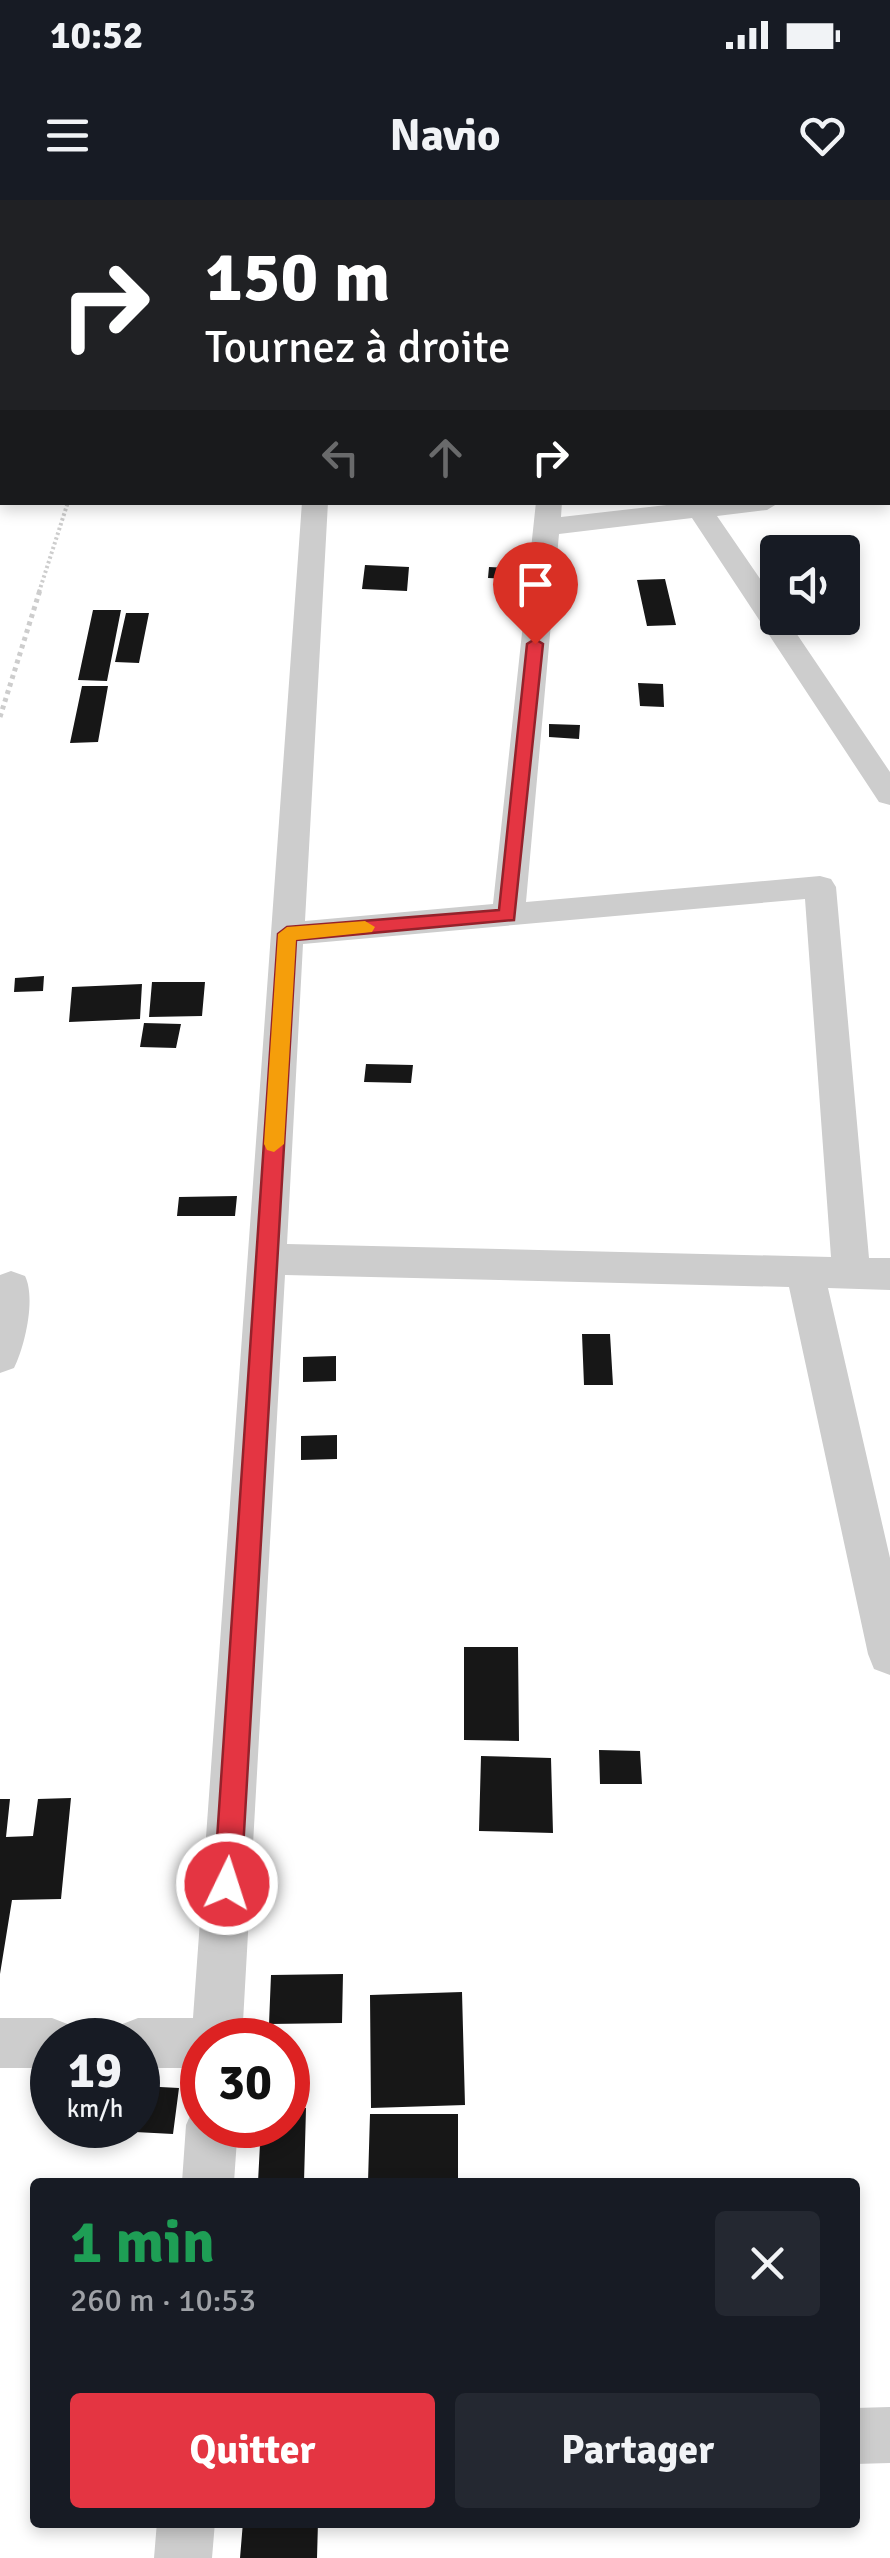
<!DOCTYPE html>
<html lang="fr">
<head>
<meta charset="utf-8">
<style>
  :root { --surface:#171b24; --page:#242831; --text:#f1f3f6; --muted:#9ea1a6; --accent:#e43542 }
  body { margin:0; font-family:Signika,sans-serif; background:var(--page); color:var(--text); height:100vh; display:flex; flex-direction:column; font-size:38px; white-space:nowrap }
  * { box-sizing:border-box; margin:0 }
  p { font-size:32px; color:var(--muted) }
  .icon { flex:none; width:55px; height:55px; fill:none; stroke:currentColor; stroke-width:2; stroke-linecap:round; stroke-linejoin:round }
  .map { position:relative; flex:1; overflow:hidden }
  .panel { position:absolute; left:30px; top:1978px; width:830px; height:350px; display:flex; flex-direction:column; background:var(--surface); border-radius:10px; box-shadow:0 5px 15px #0003 }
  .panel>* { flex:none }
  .banner { position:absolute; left:0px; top:0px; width:890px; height:305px; box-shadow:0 5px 15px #0003; background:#202124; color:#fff; overflow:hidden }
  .buttons { position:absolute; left:760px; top:335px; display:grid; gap:20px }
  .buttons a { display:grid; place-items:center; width:100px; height:100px; border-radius:10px; background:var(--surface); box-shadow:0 5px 15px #0003; font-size:50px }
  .speed { position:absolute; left:30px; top:1818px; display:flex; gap:20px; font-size:50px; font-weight:700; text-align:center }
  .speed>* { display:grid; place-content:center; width:130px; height:130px; border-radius:50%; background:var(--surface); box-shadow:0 5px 15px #0003; line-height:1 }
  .speed small { font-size:25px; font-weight:400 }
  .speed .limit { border:15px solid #d22; background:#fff; color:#111 }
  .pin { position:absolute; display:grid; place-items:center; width:85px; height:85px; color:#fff; margin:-102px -42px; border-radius:50% 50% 50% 0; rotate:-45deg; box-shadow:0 0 10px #0007 }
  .pin .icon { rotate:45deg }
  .me { position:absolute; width:110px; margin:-55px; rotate:4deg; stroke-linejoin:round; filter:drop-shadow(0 0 8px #0008) }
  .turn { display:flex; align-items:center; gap:35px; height:210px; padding:0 40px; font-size:45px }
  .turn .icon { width:130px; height:130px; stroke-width:2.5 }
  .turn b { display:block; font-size:70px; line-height:85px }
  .lanes { display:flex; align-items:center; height:95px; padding:0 40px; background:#0003; justify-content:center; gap:50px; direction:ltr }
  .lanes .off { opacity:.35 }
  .round { display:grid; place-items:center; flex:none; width:105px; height:105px; border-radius:10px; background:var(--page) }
  .headline { display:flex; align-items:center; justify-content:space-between; height:170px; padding:0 40px }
  h1 { font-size:60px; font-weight:700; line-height:75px; color:#1e9e55 }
  .primary-button { display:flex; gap:20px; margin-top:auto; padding:20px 40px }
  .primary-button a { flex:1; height:115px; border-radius:10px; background:var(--accent); color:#fff; font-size:40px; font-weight:700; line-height:115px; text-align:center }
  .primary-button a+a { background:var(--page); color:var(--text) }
  .status { display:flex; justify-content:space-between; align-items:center; height:70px; padding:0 50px; background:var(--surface); direction:ltr }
  .status svg { height:28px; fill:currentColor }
  header { display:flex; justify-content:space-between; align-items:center; height:130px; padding:0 40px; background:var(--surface); font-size:45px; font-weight:700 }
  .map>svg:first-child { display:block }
</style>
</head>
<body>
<div class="status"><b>10:52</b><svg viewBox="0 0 49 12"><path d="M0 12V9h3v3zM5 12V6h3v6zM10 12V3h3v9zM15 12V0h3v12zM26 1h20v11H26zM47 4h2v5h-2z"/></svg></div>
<header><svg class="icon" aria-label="menu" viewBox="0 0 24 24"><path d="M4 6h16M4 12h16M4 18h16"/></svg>Navio<svg class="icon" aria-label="heart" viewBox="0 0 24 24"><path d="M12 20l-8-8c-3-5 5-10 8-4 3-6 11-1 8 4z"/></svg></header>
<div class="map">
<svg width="890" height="2358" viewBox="0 0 890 2358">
  <rect width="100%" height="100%" fill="#fff"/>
  <path fill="#171717" d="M 365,365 L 409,367 L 407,391 L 362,389 Z
    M 489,367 L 510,368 L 510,379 L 488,378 Z
    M 665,379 L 676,425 L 647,426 L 637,380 Z
    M 93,410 L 121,410 L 107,481 L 78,480 Z
    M 126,413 L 149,413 L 139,463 L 115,462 Z
    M 638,483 L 663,484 L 664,507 L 640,506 Z
    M 82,486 L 108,486 L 98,542 L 70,543 Z
    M 549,524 L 580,525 L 579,539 L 549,537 Z
    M 44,776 L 43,791 L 14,792 L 15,778 Z
    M 152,782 L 205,782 L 202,816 L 149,817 Z
    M 142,784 L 140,819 L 69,822 L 72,787 Z
    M 144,823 L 181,824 L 176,848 L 140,847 Z
    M 366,864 L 413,865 L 411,883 L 364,882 Z
    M 237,996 L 235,1016 L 177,1016 L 179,997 Z
    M 582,1134 L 610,1134 L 613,1185 L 584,1185 Z
    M 336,1156 L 336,1181 L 303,1182 L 303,1157 Z
    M 337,1235 L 337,1259 L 301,1260 L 301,1236 Z
    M 464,1447 L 518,1447 L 519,1541 L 464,1540 Z
    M 599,1550 L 640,1551 L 642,1584 L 600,1584 Z
    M 481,1556 L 551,1558 L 553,1633 L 479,1631 Z
    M 71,1598 L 61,1699 L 12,1700 L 0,1774 L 0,1599 L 10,1599 L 6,1637 L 33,1636 L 38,1599 Z
    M 343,1774 L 342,1823 L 269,1824 L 271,1775 Z
    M 462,1792 L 465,1905 L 371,1908 L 370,1795 Z
    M 141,1886 L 179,1888 L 173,1934 L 135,1932 Z
    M 306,1908 L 304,1982 L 258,1982 L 261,1925 L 288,1925 L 288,1909 Z
    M 370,1914 L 458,1914 L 458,1982 L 368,1982 Z
    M 243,2322 L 318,2322 L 317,2358 L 240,2358 Z"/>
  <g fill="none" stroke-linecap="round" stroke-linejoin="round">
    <path stroke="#cdcdcd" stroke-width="4" stroke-dasharray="2.5 2.5" stroke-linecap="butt" d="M 39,392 L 68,302"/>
    <path stroke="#cdcdcd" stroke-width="5" stroke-dasharray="4 4" stroke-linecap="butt" d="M 0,517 L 40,390"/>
    <path fill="#cdcdcd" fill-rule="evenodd" d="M 2,0 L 27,0 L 2,5 Z
      M 349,0 L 371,0 L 371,2 L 350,2 Z
      M 514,0 L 536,0 L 536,2 L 515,2 Z
      M 679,0 L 701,0 L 701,2 L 680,2 Z
      M 830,0 L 852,0 L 853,2 L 832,2 Z
      M 888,67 L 890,67 L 890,81 L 888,81 Z
      M 2,224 L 2,240 L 0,241 L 0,225 Z
      M 888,268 L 890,269 L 890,288 L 888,287 Z
      M 302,302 L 328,302 L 305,721 L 493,704 L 536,302 L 562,302 L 561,317 L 693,302 L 780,302 L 767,310 L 717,316 L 778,405 L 778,418 L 786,418 L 890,572 L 890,605 L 879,602 L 692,318 L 559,334 L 526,702 L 820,676 L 831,679 L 836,687 L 869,1058 L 890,1058 L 890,1090 L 828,1088 L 890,1358 L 890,1475 L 874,1469 L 868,1454 L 789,1087 L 285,1075 L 242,1840 L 202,1840 L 202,1868 L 138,1868 L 138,1840 L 114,1840 L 120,1825 L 138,1818 L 193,1818 ZM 805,699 L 831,1057 L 287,1044 L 303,744 Z
      M 11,1071 L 25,1076 C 36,1098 25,1146 14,1168 L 0,1173 L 0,1075 Z
      M 0,1818 L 52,1818 L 70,1825 L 76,1840 L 52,1840 L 52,1868 L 0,1868 Z
      M 202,1903 L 202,1925 L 238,1925 L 234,1982 L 182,1982 L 186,1925 L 194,1907 Z
      M 890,2207 L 890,2263 L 855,2264 L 855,2208 Z
      M 157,2322 L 215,2322 L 212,2358 L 154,2358 Z"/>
  </g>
  <path fill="#e43542" stroke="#94222b" stroke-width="2.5" d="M 535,439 L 543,444 L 514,720 L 296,740 L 241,1684 L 237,1693 L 227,1697 L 218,1693 L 214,1684 L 278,734 L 287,727 L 499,710 L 527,444 Z"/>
  <path fill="#f59e0b" d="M 365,721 L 375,727 L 372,732 L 296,740 L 284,944 L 274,952 L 267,950 L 264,944 L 278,734 L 287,727 Z"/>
</svg>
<div class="buttons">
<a><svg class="icon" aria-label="sound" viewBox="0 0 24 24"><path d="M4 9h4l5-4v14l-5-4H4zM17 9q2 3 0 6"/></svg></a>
</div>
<div class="speed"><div>19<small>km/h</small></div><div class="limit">30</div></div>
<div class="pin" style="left:535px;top:444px;background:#d93025"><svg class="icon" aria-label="arrive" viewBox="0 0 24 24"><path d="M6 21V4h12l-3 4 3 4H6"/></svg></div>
<svg class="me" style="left:227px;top:1684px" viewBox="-20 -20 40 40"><circle r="17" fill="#e43542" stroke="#fff" stroke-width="3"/><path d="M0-11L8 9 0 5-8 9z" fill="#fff"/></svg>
<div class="banner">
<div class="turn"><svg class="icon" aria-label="right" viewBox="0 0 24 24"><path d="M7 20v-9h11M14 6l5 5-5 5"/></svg><div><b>150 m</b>Tournez à droite</div></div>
<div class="lanes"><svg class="icon off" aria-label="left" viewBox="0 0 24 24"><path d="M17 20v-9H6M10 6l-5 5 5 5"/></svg><svg class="icon off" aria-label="ahead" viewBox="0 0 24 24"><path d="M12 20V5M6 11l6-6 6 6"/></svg><svg class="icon" aria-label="right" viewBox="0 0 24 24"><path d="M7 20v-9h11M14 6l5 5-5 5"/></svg></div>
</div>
<section class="panel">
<div class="headline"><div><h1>1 min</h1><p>260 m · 10:53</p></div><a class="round"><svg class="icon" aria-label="close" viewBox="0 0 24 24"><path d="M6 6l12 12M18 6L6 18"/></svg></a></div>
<div class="primary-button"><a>Quitter</a><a>Partager</a></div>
</section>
</div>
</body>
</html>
